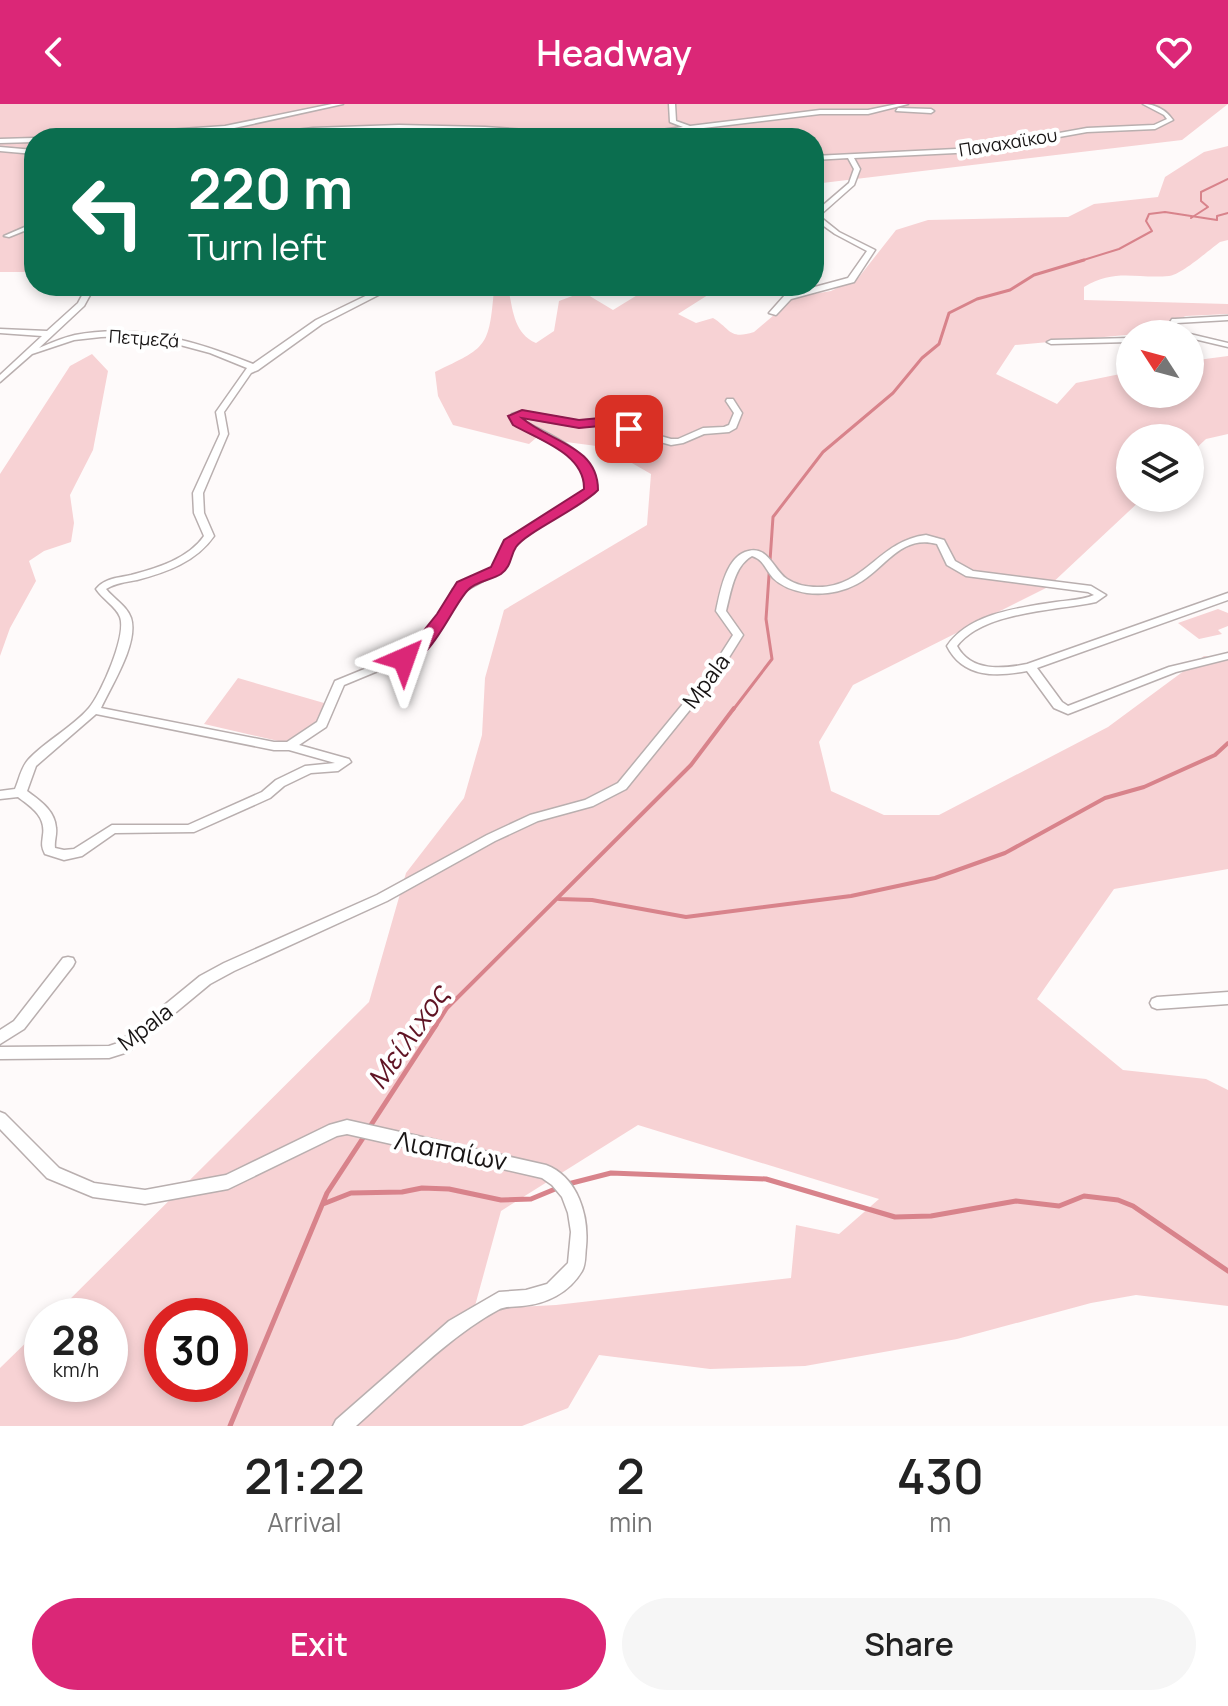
<!DOCTYPE html>
<html lang="en">
<head>
<meta charset="utf-8">
<style>
  :root { --surface:#fff; --page:#f6f6f6; --text:#222; --muted:#767676; --accent:#db2777 }
  body { margin:0; font-family:Manrope,sans-serif; background:var(--page); color:var(--text); height:100vh; display:flex; flex-direction:column; font-size:30px; white-space:nowrap }
  * { box-sizing:border-box; margin:0 }
  p { font-size:26px; color:var(--muted) }
  .icon { flex:none; width:44px; height:44px; fill:none; stroke:currentColor; stroke-width:2; stroke-linecap:round; stroke-linejoin:round }
  .map { position:relative; height:1322px; overflow:hidden }
  .panel { display:flex; flex-direction:column; background:var(--surface); flex:1 }
  .panel>* { flex:none }
  .top-card { position:absolute; left:24px; top:24px; width:800px; height:168px; border-radius:32px; box-shadow:0 4px 12px #0003; background:#0b6e4f; color:#fff; overflow:hidden }
  .needle { width:52px; rotate:306deg }
  .fabs { position:absolute; left:1116px; top:216px; display:grid; gap:16px }
  .fabs a { display:grid; place-items:center; width:88px; height:88px; border-radius:50%; background:var(--surface); box-shadow:0 4px 12px #0003; font-size:40px }
  .speed { position:absolute; left:24px; top:1194px; display:flex; gap:16px; font-size:40px; font-weight:700; text-align:center }
  .speed>* { display:grid; place-content:center; width:104px; height:104px; border-radius:50%; background:var(--surface); box-shadow:0 4px 12px #0003; line-height:1 }
  .speed small { font-size:20px; font-weight:400 }
  .speed .limit { border:12px solid #d22; background:#fff; color:#111 }
  .pin { position:absolute; display:grid; place-items:center; width:68px; height:68px; color:#fff; margin:-34px; border-radius:16px; box-shadow:0 4px 12px #0006 }
  .me { position:absolute; width:88px; margin:-44px; rotate:43deg; stroke-linejoin:round; filter:drop-shadow(0 0 6px #0008) }
  .turn { display:flex; align-items:center; gap:28px; height:168px; padding:0 32px; font-size:36px }
  .turn .icon { width:104px; height:104px; stroke-width:2.5 }
  .turn b { display:block; font-size:56px; line-height:68px }
  .eta { display:flex; justify-content:space-evenly; align-items:center; height:136px; text-align:center }
  .eta b { font-size:48px; font-weight:600; line-height:56px }
  .primary-button { display:flex; gap:16px; margin-top:auto; padding:16px 32px }
  .primary-button a { flex:1; height:92px; border-radius:48px; background:var(--accent); color:#fff; font-size:32px; font-weight:600; line-height:92px; text-align:center }
  .primary-button a+a { background:var(--page); color:var(--text) }
  header { display:flex; justify-content:space-between; align-items:center; height:104px; padding:0 32px; background:var(--accent); color:#fff; font-size:36px; font-weight:600 }
  .map>svg:first-child { display:block }
</style>
</head>
<body>
<header><svg class="icon" aria-label="back" viewBox="0 0 24 24"><path d="M15 5l-7 7 7 7"/></svg>Headway<svg class="icon" aria-label="heart" viewBox="0 0 24 24"><path d="M12 20l-8-8c-3-5 5-10 8-4 3-6 11-1 8 4z"/></svg></header>
<div class="map">
<svg width="1228" height="1322" viewBox="0 0 1228 1322">
  <rect width="100%" height="100%" fill="#fefafa"/>
  <path fill="#f7d2d4" fill-rule="evenodd" d="M 0,0 L 1228,0 L 1182,36 L 814,80 L 814,34 L 34,34 L 34,168 L 0,168 Z
    M 1228,42 L 1228,136 L 1220,138 C 1209,146 1181,171 1169,172 C 1136,175 1115,164 1084,183 L 1084,196 L 1228,200 L 1228,210 L 1186,212 L 1168,219 L 1170,227 L 1015,241 L 996,270 L 1057,300 L 1076,279 L 1130,268 L 1130,290 L 1190,290 L 1190,257 L 1228,252 L 1228,330 L 1206,335 L 1190,350 L 1190,334 L 1130,334 L 1130,394 L 1143,394 L 1048,483 L 853,581 L 819,638 L 831,687 L 884,711 L 939,711 L 1108,623 L 1204,552 L 1228,555 L 1228,765 L 1114,785 L 1037,895 L 1123,966 L 1206,975 L 1228,986 L 1228,1202 L 1136,1191 L 1091,1199 L 957,1235 L 805,1262 L 710,1265 L 599,1251 L 568,1304 L 522,1322 L 0,1322 L 0,1264 L 42,1223 L 42,1280 L 110,1280 L 110,1212 L 53,1212 L 369,898 L 406,769 L 464,694 L 482,631 L 485,574 L 504,506 L 647,421 L 651,370 L 604,343 L 536,334 L 529,340 L 453,321 L 438,292 L 435,268 C 487,243 489,244 494,185 L 509,188 C 513,208 515,230 536,239 L 554,227 L 559,197 L 583,188 L 613,206 L 652,182 L 722,182 L 678,210 L 696,219 L 713,214 C 731,225 729,236 754,228 L 795,193 L 831,187 L 859,173 L 896,126 L 928,116 L 1068,113 L 1094,100 L 1158,93 L 1165,73 L 1204,48 ZM 638,1021 L 879,1095 L 839,1130 L 796,1121 L 791,1174 L 556,1201 L 499,1204 L 470,1220 L 501,1107 ZM 162,1212 L 230,1212 L 230,1280 L 162,1280 Z
    M 92,250 L 108,267 L 93,346 L 70,391 L 74,419 L 71,438 L 44,447 L 29,457 L 36,477 L 10,524 L 0,552 L 0,370 L 70,262 Z
    M 1218,505 L 1228,509 L 1228,522 L 1218,526 L 1222,530 L 1199,535 L 1178,519 Z
    M 238,574 L 324,599 L 322,616 L 287,639 L 204,620 Z"/>
  <g fill="none" stroke-linecap="round" stroke-linejoin="round">
    <path stroke="#d8838b" stroke-width="2" d="M 1191,114 L 1208,103 L 1201,97 L 1201,88 L 1228,75
      M 1077,158 L 1119,145 L 1152,127 L 1146,117 L 1149,110 L 1165,108 L 1217,116 L 1217,112 L 1228,109"/>
    <path stroke="#d8838b" stroke-width="3" d="M 733,606 L 772,555 L 766,515 L 773,413 L 823,348 L 893,289 L 922,254 L 939,240 L 949,209 L 977,195 L 1010,186 L 1034,171 L 1084,156"/>
    <path stroke="#d8838b" stroke-width="4" d="M 559,795 L 592,796 L 686,813 L 851,792 L 935,774 L 1005,749 L 1105,694 L 1144,683 L 1215,651 L 1228,639
      M 435,923 L 447,904 L 691,661 L 734,604"/>
    <path stroke="#d8838b" stroke-width="5" d="M 369,1024 L 436,921
      M 568,1080 L 611,1069 L 766,1075 L 895,1113 L 931,1112 L 1016,1097 L 1059,1102 L 1084,1092 L 1118,1096 L 1133,1102 L 1228,1167
      M 323,1100 L 351,1089 L 402,1088 L 422,1084 L 449,1085 L 501,1096 L 531,1095 L 560,1083
      M 230,1322 L 327,1089 L 365,1031"/>
    <defs>
      <path id="minor" d="M 332,0 L 343,0 L 225,26 L 108,34 L 79,34 L 82,32 L 225,22 Z
        M 669,0 L 675,0 L 676,17 L 690,22 L 820,6 L 868,6 L 897,0 L 908,0 L 868,10 L 820,10 L 620,34 L 602,34 L 683,23 L 670,18 Z
        M 1143,0 C 1155,0 1166,6 1173,16 L 1155,25 L 1087,28 L 976,48 L 854,54 L 860,65 L 854,81 L 819,112 L 839,128 L 875,146 L 854,178 L 791,195 L 776,211 L 769,209 L 785,191 L 848,174 L 867,147 L 835,130 L 814,115 L 814,109 L 849,79 L 854,65 L 848,54 L 814,56 L 814,52 L 976,44 L 1087,24 L 1154,21 L 1167,15 L 1164,11 Z
        M 898,4 L 931,5 L 934,7 L 931,9 L 896,7 Z
        M 399,21 L 485,23 L 526,26 L 570,34 L 485,26 L 399,24 L 227,34 L 313,24 Z
        M 34,34 L 34,38 L 0,39 L 0,35 Z
        M 0,43 L 34,46 L 34,50 L 0,47 Z
        M 34,119 L 34,123 L 9,133 L 4,132 Z
        M 87,182 L 95,182 L 84,202 L 39,244 C 51,239 62,234 75,231 C 135,219 197,237 253,260 L 316,216 L 386,182 L 396,182 L 322,220 L 258,266 L 251,269 L 224,308 L 228,330 L 203,389 L 204,409 L 214,432 C 196,458 167,468 137,476 C 126,478 116,479 106,485 C 114,495 127,502 131,514 C 139,539 111,582 101,604 L 274,638 L 287,638 L 317,618 L 335,577 L 411,546 L 439,511 L 453,485 L 492,464 L 498,458 L 507,437 L 586,385 C 587,336 525,340 511,312 L 512,310 L 522,307 L 579,317 L 600,315 L 671,335 L 678,335 L 703,324 L 724,323 L 729,321 L 734,309 L 726,297 L 727,295 L 733,295 L 742,309 L 736,324 L 729,328 L 704,330 L 683,339 L 671,341 L 600,321 L 579,323 L 520,313 L 522,316 C 551,332 596,347 596,386 L 514,440 L 508,459 L 500,468 L 461,489 L 449,512 L 419,550 L 344,581 L 326,623 L 299,641 L 349,655 L 351,658 L 338,667 L 311,669 L 284,682 L 270,694 L 194,728 L 115,729 L 82,752 L 64,756 L 45,750 C 41,742 42,740 43,731 C 46,712 31,703 18,693 L 0,695 L 0,687 L 15,685 C 19,676 21,664 28,656 C 44,638 73,623 89,604 C 101,590 127,531 120,513 C 116,502 102,495 96,485 C 105,474 118,474 131,471 C 157,464 188,455 204,432 L 194,409 L 193,389 L 220,330 L 216,308 L 247,264 L 210,249 L 169,238 L 124,232 L 101,233 L 74,236 L 32,250 L 0,278 L 0,271 L 42,232 L 0,229 L 0,225 L 47,227 L 78,199 ZM 96,610 L 274,646 L 289,646 L 335,659 L 305,662 L 276,676 L 262,688 L 188,721 L 112,721 L 74,745 L 64,746 L 55,744 C 54,737 57,731 56,724 C 55,706 39,696 27,687 L 36,662 Z
        M 1228,212 L 1228,216 L 1177,219 L 1175,223 L 1178,230 L 1170,230 L 1167,223 L 1172,215 L 1175,215 Z
        M 1189,230 L 1190,230 L 1228,239 L 1228,243 L 1190,234 Z
        M 1130,234 L 1130,238 L 1051,240 L 1047,238 L 1051,236 Z
        M 926,431 L 944,436 L 955,457 L 973,467 L 1091,482 L 1106,491 L 1096,498 C 1055,507 984,507 957,542 C 971,568 1002,565 1027,560 L 1228,489 L 1228,496 L 1037,564 L 1062,598 L 1068,602 L 1169,563 L 1228,549 L 1228,555 L 1176,568 L 1068,610 L 1054,604 L 1027,567 C 996,573 963,574 947,542 C 970,509 1018,504 1056,498 C 1069,496 1082,496 1094,491 L 1088,488 L 966,472 L 947,461 L 937,440 C 900,430 885,465 857,480 C 842,488 824,491 807,489 C 795,487 782,483 773,474 C 765,465 764,456 752,452 C 734,462 731,488 726,507 L 743,531 L 718,571 L 626,685 L 593,702 L 538,717 L 495,737 L 387,797 L 234,867 L 210,880 L 128,948 L 109,954 L 0,955 L 0,943 L 109,942 L 118,939 L 200,872 L 224,859 L 377,791 L 487,731 L 530,711 L 585,696 L 618,679 L 710,567 L 733,531 L 716,507 C 720,489 725,456 745,448 C 768,439 773,466 787,475 C 796,481 807,483 817,483 C 865,484 878,437 926,431 Z
        M 68,853 L 73,854 L 75,858 L 73,862 L 24,925 L 0,940 L 0,926 L 14,917 L 63,854 Z
        M 1228,888 L 1228,900 L 1157,905 L 1152,903 L 1150,899 L 1152,895 L 1157,893 Z
        M 0,1008 L 5,1010 L 59,1064 L 94,1079 L 145,1086 L 226,1071 L 329,1021 L 347,1016 L 546,1061 C 578,1073 589,1112 586,1143 C 585,1150 586,1160 582,1167 C 569,1189 546,1200 522,1202 C 514,1203 505,1202 498,1206 C 448,1233 399,1284 356,1322 L 333,1322 L 336,1316 L 449,1217 L 499,1188 L 526,1186 L 547,1180 L 568,1159 L 571,1128 L 568,1109 L 562,1093 L 552,1081 L 542,1074 L 347,1030 L 337,1032 L 228,1085 L 145,1100 L 93,1093 L 47,1074 L 0,1025 Z"/>
    </defs>
    <use href="#minor" stroke="#b9afaf" stroke-width="3"/>
    <use href="#minor" fill="#fff" fill-rule="evenodd"/>
  </g>
  <path fill="#db2777" stroke="#8e194d" stroke-width="2" d="M 522,306 L 579,316 L 600,314 L 636,325 L 629,329 L 600,322 L 579,324 L 522,314 C 550,338 598,342 598,386 C 581,404 526,428 516,443 C 510,452 512,462 501,470 C 492,476 476,477 468,486 C 451,503 429,566 398,559 L 396,555 L 409,545 L 437,510 L 457,478 L 491,463 L 504,436 L 584,385 C 585,350 539,336 513,321 L 508,312 Z"/>
  <g text-anchor="middle" stroke-width="8" stroke-linejoin="round" paint-order="stroke">
    <g font-size="18" fill="#181515" stroke="#fff">
      <text transform="translate(1008 39) rotate(-9)" y="6">Παναχαϊκου</text>
      <text transform="translate(144 235) rotate(4)" y="6">Πετμεζά</text>
    </g>
    <g font-size="22" fill="#181515" stroke="#fff">
      <text transform="translate(706 577) rotate(-53)" y="8">Mpala</text>
      <text transform="translate(145 923) rotate(-37)" y="8">Mpala</text>
    </g>
    <g font-size="26" fill="#181515" stroke="#fff">
      <text transform="translate(451 1047) rotate(11)" y="9">Λιαπαίων</text>
    </g>
    <g font-size="28" font-style="italic" fill="#601424" stroke="#fff">
      <text transform="translate(408 933) rotate(-55)" y="10">Μείλιχος</text>
    </g>
  </g>
</svg>
<div class="fabs">
<a><svg class="needle" viewBox="-14 -14 28 28"><path d="M0-13l5 13h-10z" fill="#e53935"/><path d="M0 13l5-13h-10z" fill="#767676"/></svg></a>
<a><svg class="icon" aria-label="layers" viewBox="0 0 24 24"><path d="M12 4l9 5-9 5-9-5zM3 14l9 5 9-5"/></svg></a>
</div>
<div class="speed"><div>28<small>km/h</small></div><div class="limit">30</div></div>
<div class="pin" style="left:629px;top:325px;background:#d93025"><svg class="icon" aria-label="arrive" viewBox="0 0 24 24"><path d="M6 21V4h12l-3 4 3 4H6"/></svg></div>
<svg class="me" style="left:404px;top:555px" viewBox="-20 -20 40 40"><path d="M0-17L14 15 0 8-14 15z" fill="#db2777" stroke="#fff" stroke-width="4"/></svg>
<div class="top-card">
<div class="turn"><svg class="icon" aria-label="left" viewBox="0 0 24 24"><path d="M17 20v-9H6M10 6l-5 5 5 5"/></svg><div><b>220 m</b>Turn left</div></div>
</div>
</div>
<section class="panel">
<div class="eta">
<div><b>21:22</b><p>Arrival</p></div>
<div><b>2</b><p>min</p></div>
<div><b>430</b><p>m</p></div>
</div>
<div class="primary-button"><a>Exit</a><a>Share</a></div>
</section>
</body>
</html>
